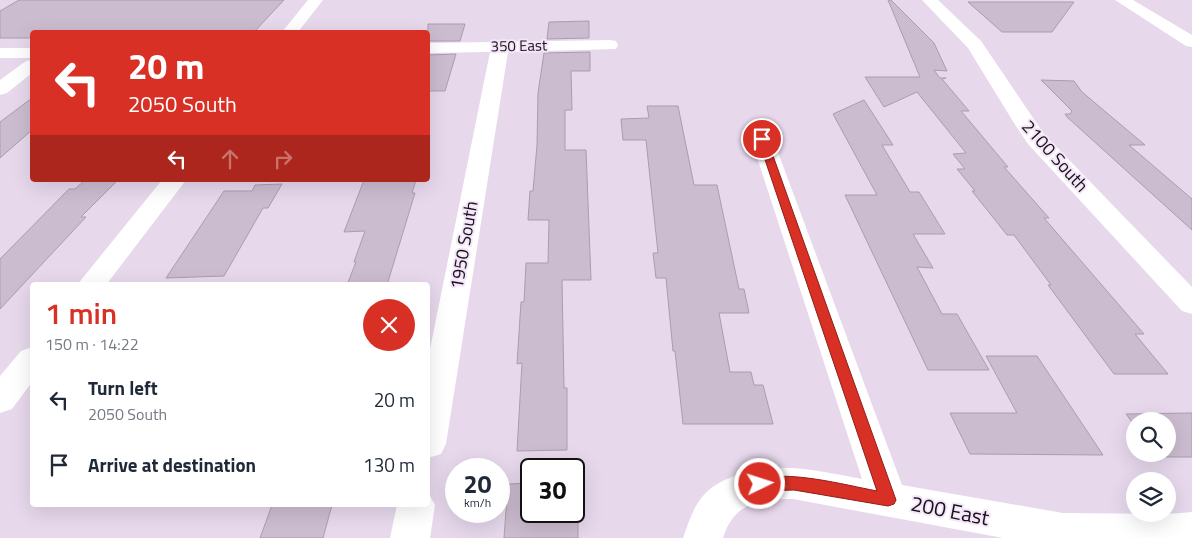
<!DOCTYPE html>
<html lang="en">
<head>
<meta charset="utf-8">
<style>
  :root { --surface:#fff; --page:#f6f6f7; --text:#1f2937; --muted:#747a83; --accent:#d93025 }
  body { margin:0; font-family:"Titillium Web",sans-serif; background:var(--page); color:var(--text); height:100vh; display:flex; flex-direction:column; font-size:19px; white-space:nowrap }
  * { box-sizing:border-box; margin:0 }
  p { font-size:16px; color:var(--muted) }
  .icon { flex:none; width:28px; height:28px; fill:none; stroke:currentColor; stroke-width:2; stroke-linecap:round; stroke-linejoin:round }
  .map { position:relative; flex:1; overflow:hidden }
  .drawer { position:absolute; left:30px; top:282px; width:400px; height:225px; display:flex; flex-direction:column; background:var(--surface); border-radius:5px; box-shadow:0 5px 20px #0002 }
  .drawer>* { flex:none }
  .banner { position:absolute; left:30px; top:30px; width:400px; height:152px; border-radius:5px; box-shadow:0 5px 20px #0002; background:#d93025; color:#fff; overflow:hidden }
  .fabs { position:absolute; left:1126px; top:412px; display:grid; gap:10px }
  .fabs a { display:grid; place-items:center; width:50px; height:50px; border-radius:50%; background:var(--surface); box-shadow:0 5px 20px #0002; font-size:25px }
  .speed { position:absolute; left:445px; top:458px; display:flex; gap:10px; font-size:25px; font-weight:700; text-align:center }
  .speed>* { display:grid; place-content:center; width:65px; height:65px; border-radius:50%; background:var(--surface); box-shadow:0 5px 20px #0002; line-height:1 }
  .speed small { font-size:12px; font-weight:400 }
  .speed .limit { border:2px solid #111; border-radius:8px; background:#fff; color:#111 }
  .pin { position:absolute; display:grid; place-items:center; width:42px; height:42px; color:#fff; margin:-21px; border:2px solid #fff; border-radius:50%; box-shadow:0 1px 5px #0007 }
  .me { position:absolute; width:55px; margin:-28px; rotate:86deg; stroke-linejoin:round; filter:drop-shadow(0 0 4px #0008) }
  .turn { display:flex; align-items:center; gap:18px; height:105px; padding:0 15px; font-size:22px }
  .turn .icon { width:65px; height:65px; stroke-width:2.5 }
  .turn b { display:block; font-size:35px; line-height:42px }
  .lanes { display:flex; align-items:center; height:48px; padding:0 15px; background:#0003; justify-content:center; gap:25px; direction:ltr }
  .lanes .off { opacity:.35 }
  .round { display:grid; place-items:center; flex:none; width:52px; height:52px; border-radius:26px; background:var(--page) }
  .head { display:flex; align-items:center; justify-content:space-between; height:85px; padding:0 15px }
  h1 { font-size:30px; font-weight:600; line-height:38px; color:var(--accent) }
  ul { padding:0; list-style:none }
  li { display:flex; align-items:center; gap:15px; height:65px; padding:0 15px }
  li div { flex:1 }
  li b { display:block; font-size:19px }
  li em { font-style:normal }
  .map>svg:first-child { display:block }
</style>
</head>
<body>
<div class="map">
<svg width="1192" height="538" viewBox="0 0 1192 538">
  <rect width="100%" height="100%" fill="#e7d8ec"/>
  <path fill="#cbbccf" stroke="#ab9daf" d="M 19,0 L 284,0 L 254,32 L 32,32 L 32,38 L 0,38 L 0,11 Z
    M 888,0 L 891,0 L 934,43 L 947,71 L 934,70 L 940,78 L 946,78 L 942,79 L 969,111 L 961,111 L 1008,167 L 1004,167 L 1049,218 L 1044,218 L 1144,334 L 1135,334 L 1168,374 L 1114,374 L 1048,285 L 1051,285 L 1014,235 L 1007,235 L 972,191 L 975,191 L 957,169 L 965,169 L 953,154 L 966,153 L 917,92 L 884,107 L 865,77 L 920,77 Z
    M 968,2 L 1074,2 L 1052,32 L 1002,32 Z
    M 589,21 L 589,38 L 547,39 L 549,22 Z
    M 428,24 L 465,24 L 460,41 L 428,41 Z
    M 590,52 L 590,71 L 571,71 L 572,110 L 565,110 L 565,150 L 586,150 L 591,280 L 562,280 L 564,388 L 567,388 L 567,450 L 517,451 L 522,363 L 517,364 L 521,302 L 524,302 L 526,263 L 548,263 L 549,220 L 528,220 L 530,191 L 533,191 L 537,145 L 538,93 L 544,53 Z
    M 456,54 L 445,91 L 428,91 L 428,55 Z
    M 1041,80 L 1074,81 L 1082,92 L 1145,145 L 1129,145 L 1192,199 L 1192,230 L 1067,117 L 1065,114 L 1070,114 L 1072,111 Z
    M 32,98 L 32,130 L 0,158 L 0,122 Z
    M 864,100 L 893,145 L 882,145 L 910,192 L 919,192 L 945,234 L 913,234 L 933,268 L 917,267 L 942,314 L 957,314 L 989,370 L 928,370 L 845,195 L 877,195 L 833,114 Z
    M 647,106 L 678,106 L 694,185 L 717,185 L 739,289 L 744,289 L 749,313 L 719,313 L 730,372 L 751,372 L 754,385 L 763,385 L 773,424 L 683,424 L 675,351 L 673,351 L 666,278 L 656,278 L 653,253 L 658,253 L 646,140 L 623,140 L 621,119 L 649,118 Z
    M 85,180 L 118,180 L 81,217 L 86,217 L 0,309 L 0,259 L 69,189 L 75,189 Z
    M 364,180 L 416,180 L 412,193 L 415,193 L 387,285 L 347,285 L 356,262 L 354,262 L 365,231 L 344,232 Z
    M 282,184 L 268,208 L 263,208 L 224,276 L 166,278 L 224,191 L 252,191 L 255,185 Z
    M 986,356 L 1037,356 L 1103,455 L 970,454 L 950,413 L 1017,413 Z
    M 1192,413 L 1192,457 L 1159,457 L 1156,454 L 1168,454 L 1168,421 L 1135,421 L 1135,426 L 1126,414 Z
    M 531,483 L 531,511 L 578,513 L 578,538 L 504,538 L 508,484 Z
    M 272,505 L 332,505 L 323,538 L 260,538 Z"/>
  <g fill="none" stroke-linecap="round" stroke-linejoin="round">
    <path fill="#fff" fill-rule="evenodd" d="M 308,0 L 323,0 L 298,32 L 282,32 Z
      M 922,0 L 938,0 L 981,41 L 1044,134 L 1192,287 L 1192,314 L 1182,311 L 1028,144 L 1014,123 L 968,48 Z
      M 1115,0 L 1133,0 L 1192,35 L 1192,47 L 1186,46 Z
      M 610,40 L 616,41 L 618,45 L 616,49 L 508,52 L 446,444 L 441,454 L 428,458 L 428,359 L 490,52 L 428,53 L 428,43 Z
      M 0,48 L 32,48 L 32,58 L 0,58 Z
      M 32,60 L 32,73 L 7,93 L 0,95 L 0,80 L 26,61 Z
      M 762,133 L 770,134 L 773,139 L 902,485 L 1063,513 L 1168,514 L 1192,512 L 1192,538 L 1003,538 L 793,499 C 760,499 734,502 723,538 L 683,538 C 688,524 693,508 702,497 C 711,486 722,481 734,476 C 777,460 818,471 862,479 L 751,139 L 754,134 Z
      M 162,180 L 186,180 L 106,285 L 77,285 Z
      M 32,347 L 32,382 L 12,409 L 0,413 L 0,376 L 21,351 Z
      M 428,492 L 435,505 L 430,538 L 390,538 L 397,505 L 428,505 Z"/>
  </g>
  <path fill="#d93025" stroke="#8d1f18" d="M 762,136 L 767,139 L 896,500 L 894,504 L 888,506 L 794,490 L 760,491 L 755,489 L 752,484 L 755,480 C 786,469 845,485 877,491 L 758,139 Z"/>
  <g text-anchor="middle" stroke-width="4" stroke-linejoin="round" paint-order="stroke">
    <g font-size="15" fill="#171118" stroke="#f4e5f9">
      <text transform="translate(519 46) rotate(-1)" y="5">350 East</text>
    </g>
    <g font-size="18" fill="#171118" stroke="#f4e5f9">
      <text transform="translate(1055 156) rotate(48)" y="6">2100 South</text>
      <text transform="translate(464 245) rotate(-80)" y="6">1950 South</text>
    </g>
    <g font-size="21" fill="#171118" stroke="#f4e5f9">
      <text transform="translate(950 511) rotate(11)" y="7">200 East</text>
    </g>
  </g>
</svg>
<div class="fabs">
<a><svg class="icon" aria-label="search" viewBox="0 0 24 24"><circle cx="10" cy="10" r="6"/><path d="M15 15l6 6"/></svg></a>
<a><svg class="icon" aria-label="layers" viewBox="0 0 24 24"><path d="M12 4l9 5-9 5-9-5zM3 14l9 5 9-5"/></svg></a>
</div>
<div class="speed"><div>20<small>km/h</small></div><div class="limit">30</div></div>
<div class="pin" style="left:762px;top:139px;background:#d93025"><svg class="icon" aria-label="arrive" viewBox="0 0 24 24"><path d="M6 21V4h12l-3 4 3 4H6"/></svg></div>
<svg class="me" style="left:760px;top:484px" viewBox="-20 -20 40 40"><circle r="17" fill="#d93025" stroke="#fff" stroke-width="3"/><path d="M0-11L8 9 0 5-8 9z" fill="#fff"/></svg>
<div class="banner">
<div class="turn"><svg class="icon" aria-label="left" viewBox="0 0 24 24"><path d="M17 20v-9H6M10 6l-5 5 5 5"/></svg><div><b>20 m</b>2050 South</div></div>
<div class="lanes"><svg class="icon" aria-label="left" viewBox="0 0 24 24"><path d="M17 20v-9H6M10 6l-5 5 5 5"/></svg><svg class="icon off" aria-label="ahead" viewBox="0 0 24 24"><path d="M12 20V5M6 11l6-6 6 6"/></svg><svg class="icon off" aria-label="right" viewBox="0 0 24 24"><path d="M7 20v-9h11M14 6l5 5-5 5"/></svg></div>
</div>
<section class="drawer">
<div class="head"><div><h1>1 min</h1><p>150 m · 14:22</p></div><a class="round" style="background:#d93025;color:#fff"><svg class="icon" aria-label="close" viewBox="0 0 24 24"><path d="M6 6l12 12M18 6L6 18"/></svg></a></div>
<ul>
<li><svg class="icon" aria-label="left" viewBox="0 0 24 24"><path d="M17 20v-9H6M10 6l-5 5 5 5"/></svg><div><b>Turn left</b><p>2050 South</p></div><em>20 m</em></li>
<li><svg class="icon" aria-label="arrive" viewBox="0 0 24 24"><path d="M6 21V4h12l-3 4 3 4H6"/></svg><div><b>Arrive at destination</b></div><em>130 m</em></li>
</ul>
</section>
</div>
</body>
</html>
